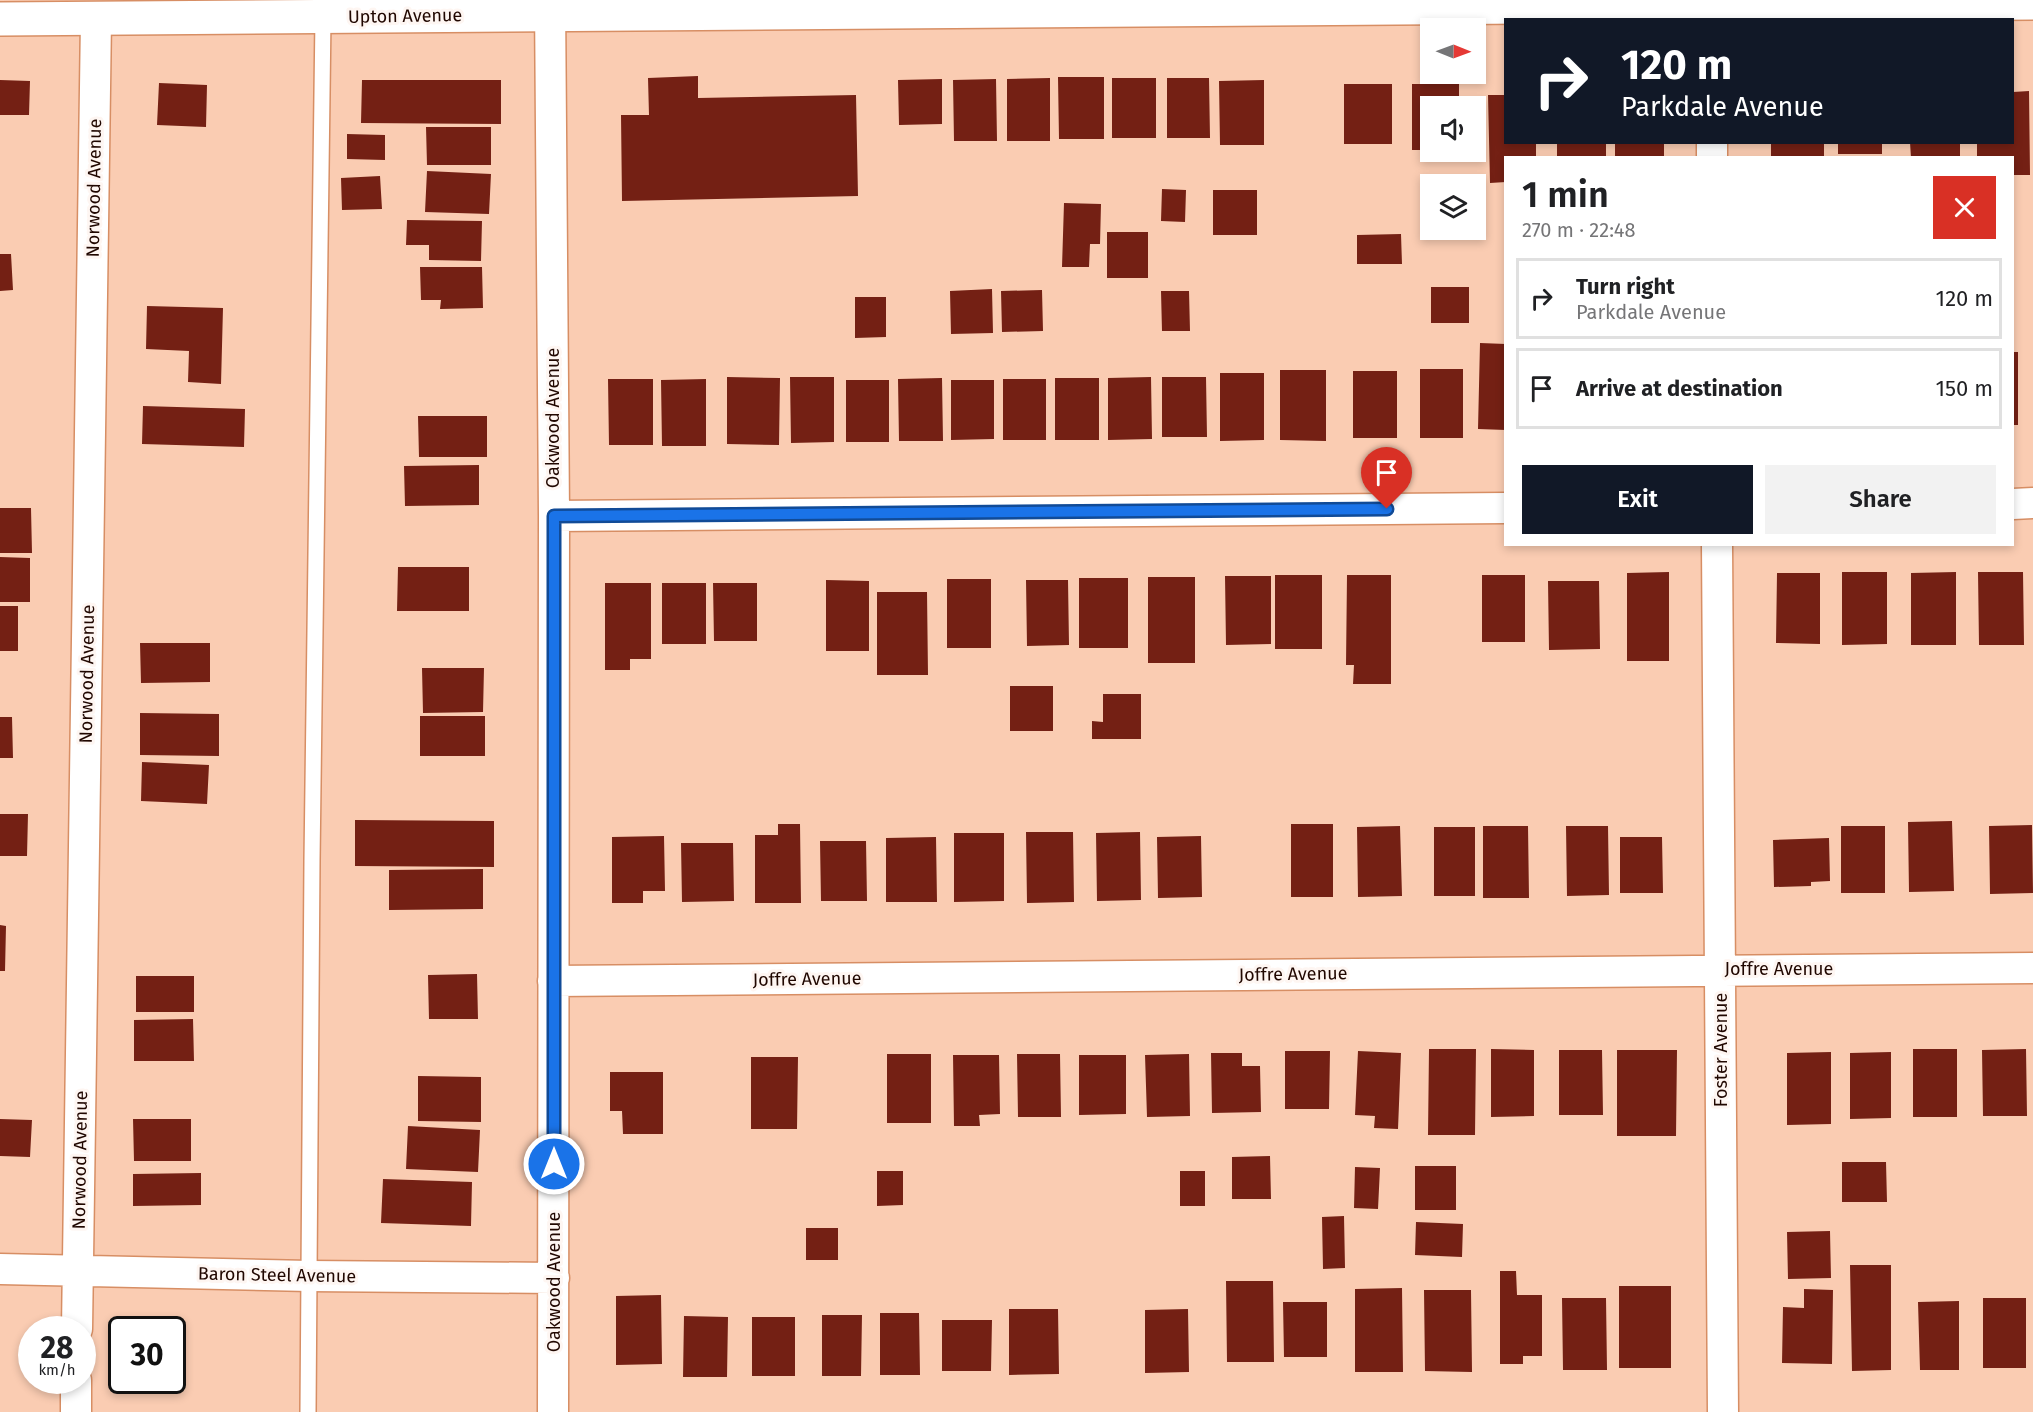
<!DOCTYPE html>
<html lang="en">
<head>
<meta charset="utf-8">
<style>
  :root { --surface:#fff; --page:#f2f2f2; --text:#202124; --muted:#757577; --line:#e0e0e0; --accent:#111827 }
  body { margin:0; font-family:"Fira Sans",sans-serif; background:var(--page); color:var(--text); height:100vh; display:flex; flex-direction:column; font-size:22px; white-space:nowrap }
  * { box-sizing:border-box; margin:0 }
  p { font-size:20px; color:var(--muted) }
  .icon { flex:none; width:33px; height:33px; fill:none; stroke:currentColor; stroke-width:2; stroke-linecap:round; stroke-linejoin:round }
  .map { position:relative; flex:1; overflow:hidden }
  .panel { position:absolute; left:1504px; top:156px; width:510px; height:390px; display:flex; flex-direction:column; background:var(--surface); border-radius:0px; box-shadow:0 3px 9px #0003 }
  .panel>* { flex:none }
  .hud { position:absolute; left:1504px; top:18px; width:510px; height:126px; border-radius:0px; box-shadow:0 3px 9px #0003; background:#111827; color:#fff; overflow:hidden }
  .needle { width:39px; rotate:91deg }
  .buttons { position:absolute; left:1420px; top:18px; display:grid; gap:12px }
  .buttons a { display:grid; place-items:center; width:66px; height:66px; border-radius:0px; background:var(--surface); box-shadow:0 3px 9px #0003; font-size:30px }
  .speed { position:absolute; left:18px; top:1316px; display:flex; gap:12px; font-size:30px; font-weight:700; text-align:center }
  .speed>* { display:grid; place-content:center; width:78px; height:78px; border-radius:50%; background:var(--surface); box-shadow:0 3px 9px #0003; line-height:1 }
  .speed small { font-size:15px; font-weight:400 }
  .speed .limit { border:3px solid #111; border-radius:9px; background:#fff; color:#111 }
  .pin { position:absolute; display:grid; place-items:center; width:51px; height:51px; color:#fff; margin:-62px -26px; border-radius:50% 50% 50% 0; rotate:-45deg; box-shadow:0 0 6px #0007 }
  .pin .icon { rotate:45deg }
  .me { position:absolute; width:66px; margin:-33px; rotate:0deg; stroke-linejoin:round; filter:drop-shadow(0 0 4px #0008) }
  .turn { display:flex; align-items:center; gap:21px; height:126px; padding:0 18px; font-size:27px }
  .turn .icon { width:78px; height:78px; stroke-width:2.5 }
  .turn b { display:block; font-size:42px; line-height:51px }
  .round { display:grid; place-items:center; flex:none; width:63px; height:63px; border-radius:0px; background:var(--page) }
  .summary { display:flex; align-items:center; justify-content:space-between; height:102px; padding:0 18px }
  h1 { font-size:36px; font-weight:600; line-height:45px }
  .button { display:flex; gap:12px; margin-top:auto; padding:12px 18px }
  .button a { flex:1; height:69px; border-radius:0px; background:var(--accent); color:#fff; font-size:24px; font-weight:600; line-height:69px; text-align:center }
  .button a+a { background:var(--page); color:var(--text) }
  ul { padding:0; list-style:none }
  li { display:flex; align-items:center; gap:18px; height:81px; margin:0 12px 9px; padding:0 6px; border:3px solid var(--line); border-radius:0px }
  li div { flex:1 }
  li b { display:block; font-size:22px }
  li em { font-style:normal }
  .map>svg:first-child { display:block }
</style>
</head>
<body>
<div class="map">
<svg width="2033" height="1412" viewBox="0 0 2033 1412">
  <rect width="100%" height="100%" fill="#faccb2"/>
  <path fill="#742014" d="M 698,76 L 698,98 L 856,95 L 858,196 L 622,201 L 621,115 L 649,115 L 648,78 Z
    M 1058,77 L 1104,77 L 1104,139 L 1059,139 Z
    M 1050,78 L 1050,141 L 1007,141 L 1007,79 Z
    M 1112,78 L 1156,78 L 1156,138 L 1112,138 Z
    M 1167,78 L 1209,78 L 1210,138 L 1167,138 Z
    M 942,79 L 942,124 L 899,125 L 898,80 Z
    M 996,79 L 997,141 L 954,141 L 953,80 Z
    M 0,80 L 30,81 L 29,115 L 0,115 Z
    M 362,80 L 501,80 L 501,124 L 361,123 Z
    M 1264,80 L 1264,145 L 1220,145 L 1219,81 Z
    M 159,83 L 207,85 L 206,127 L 157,125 Z
    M 1344,84 L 1392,84 L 1392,144 L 1344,144 Z
    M 1412,84 L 1459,84 L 1459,106 L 1431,106 L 1431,150 L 1412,150 Z
    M 2029,91 L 2030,175 L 2013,175 L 2013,158 L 1977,158 L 1977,142 L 2013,142 L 2013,92 Z
    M 1488,95 L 1506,95 L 1506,142 L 1536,142 L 1536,158 L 1506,158 L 1506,182 L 1490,183 Z
    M 426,127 L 491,127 L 491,165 L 427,165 Z
    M 347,134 L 385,135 L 385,160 L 347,159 Z
    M 1557,142 L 1606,142 L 1606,156 L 1557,156 Z
    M 1615,142 L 1664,142 L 1664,158 L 1615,158 Z
    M 1771,142 L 1824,142 L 1824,158 L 1771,158 Z
    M 1838,142 L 1882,142 L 1882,154 L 1838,154 Z
    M 1910,142 L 1960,142 L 1960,158 L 1911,158 Z
    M 427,171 L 491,174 L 489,214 L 425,212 Z
    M 380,176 L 382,209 L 342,210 L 341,178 Z
    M 1162,189 L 1186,190 L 1185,222 L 1161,221 Z
    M 1213,190 L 1257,190 L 1257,235 L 1213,235 Z
    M 1064,203 L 1101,204 L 1100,244 L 1090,244 L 1089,267 L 1062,267 Z
    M 407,220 L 482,221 L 481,261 L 429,260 L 429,245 L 406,245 Z
    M 1107,232 L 1148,232 L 1148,278 L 1107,278 Z
    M 1401,234 L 1402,264 L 1357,264 L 1357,235 Z
    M 0,254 L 11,254 L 13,290 L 0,291 Z
    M 420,267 L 482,267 L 483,308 L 440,309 L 441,300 L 421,300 Z
    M 1431,287 L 1469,287 L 1469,323 L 1431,323 Z
    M 992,289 L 993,333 L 951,334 L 950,291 Z
    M 1042,290 L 1043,331 L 1002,332 L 1001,291 Z
    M 1161,291 L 1189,291 L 1190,331 L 1162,331 Z
    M 855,297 L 886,297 L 886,337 L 855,338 Z
    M 147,306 L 223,308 L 221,384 L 188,382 L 189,351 L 146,349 Z
    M 1480,343 L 1506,344 L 1506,430 L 1478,429 Z
    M 2013,352 L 2018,352 L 2018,425 L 2013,425 Z
    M 1420,369 L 1463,369 L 1463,438 L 1420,438 Z
    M 1280,370 L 1326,370 L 1326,441 L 1280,440 Z
    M 1353,371 L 1397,371 L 1397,438 L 1353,438 Z
    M 1220,373 L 1264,373 L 1264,440 L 1220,441 Z
    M 727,377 L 780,378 L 779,445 L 727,444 Z
    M 790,377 L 834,377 L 834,442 L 791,443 Z
    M 1151,377 L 1152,439 L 1108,440 L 1108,378 Z
    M 1162,377 L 1206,377 L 1207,437 L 1162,437 Z
    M 942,378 L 943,441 L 899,441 L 898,379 Z
    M 1055,378 L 1099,378 L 1099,440 L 1055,440 Z
    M 608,379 L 653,379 L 653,445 L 609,445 Z
    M 706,379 L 706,446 L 662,446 L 661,380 Z
    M 1003,379 L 1046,379 L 1046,440 L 1003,440 Z
    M 846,380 L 889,380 L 889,442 L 846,442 Z
    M 951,380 L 994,380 L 994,439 L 951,440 Z
    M 143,406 L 245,409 L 244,447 L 142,444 Z
    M 418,416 L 487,416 L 487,457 L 419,457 Z
    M 479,465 L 479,505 L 405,506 L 404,466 Z
    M 0,508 L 31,508 L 32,553 L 0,553 Z
    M 0,557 L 30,558 L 30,602 L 0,602 Z
    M 398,567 L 469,567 L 469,611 L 397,611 Z
    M 1669,572 L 1669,661 L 1627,661 L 1627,573 Z
    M 1842,572 L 1887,572 L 1887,644 L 1842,645 Z
    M 1956,572 L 1956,645 L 1911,645 L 1911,573 Z
    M 1978,572 L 2023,572 L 2024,645 L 1979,645 Z
    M 1777,573 L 1820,573 L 1820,644 L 1776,643 Z
    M 1275,575 L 1322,575 L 1322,649 L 1275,649 Z
    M 1347,575 L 1391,575 L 1391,684 L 1353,684 L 1354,665 L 1346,665 Z
    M 1482,575 L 1525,575 L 1525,642 L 1482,642 Z
    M 1225,576 L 1271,576 L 1271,644 L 1226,645 Z
    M 1148,577 L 1195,577 L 1195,663 L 1148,663 Z
    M 1079,578 L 1128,578 L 1128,648 L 1079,648 Z
    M 947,579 L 991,579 L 991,648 L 947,648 Z
    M 826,580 L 869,581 L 869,651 L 826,651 Z
    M 1026,580 L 1068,580 L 1069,645 L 1027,646 Z
    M 1548,581 L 1599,581 L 1600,649 L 1549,650 Z
    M 605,583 L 651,583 L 651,659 L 630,659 L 630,670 L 605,670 Z
    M 662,583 L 706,583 L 706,644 L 662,644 Z
    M 713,583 L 757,583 L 757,641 L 714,641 Z
    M 877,592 L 927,592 L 928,675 L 877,675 Z
    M 0,606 L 18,606 L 18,651 L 0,651 Z
    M 140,643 L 210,643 L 210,682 L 141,683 Z
    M 422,668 L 484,668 L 483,712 L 423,713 Z
    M 1010,686 L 1053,686 L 1053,731 L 1010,731 Z
    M 1103,694 L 1141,694 L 1141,739 L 1092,739 L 1092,721 L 1103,722 Z
    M 140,713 L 219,714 L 219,756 L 140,755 Z
    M 420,716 L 485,716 L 485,756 L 420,756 Z
    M 0,717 L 12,717 L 13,758 L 0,758 Z
    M 142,762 L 209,765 L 207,804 L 141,801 Z
    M 0,814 L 28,814 L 27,856 L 0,856 Z
    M 355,820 L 494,821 L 494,867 L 355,866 Z
    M 1952,821 L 1954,891 L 1909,892 L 1908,822 Z
    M 778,824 L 800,824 L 801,903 L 755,903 L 755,835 L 778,835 Z
    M 1291,824 L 1333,824 L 1333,897 L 1291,897 Z
    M 2032,825 L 2033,893 L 1990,894 L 1989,826 Z
    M 1400,826 L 1402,896 L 1358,897 L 1357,827 Z
    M 1483,826 L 1528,826 L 1529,898 L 1483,898 Z
    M 1566,826 L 1608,826 L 1609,895 L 1567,896 Z
    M 1841,826 L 1885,826 L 1885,893 L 1841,893 Z
    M 1434,827 L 1475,827 L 1475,896 L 1434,896 Z
    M 1026,832 L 1073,832 L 1074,902 L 1027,903 Z
    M 1140,832 L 1141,900 L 1097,901 L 1096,833 Z
    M 954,833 L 1004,833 L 1004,901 L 954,902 Z
    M 664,836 L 665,891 L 643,891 L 643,903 L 612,903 L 612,837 Z
    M 1201,836 L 1202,897 L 1158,898 L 1157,837 Z
    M 936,837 L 937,902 L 886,902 L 886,838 Z
    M 1620,837 L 1662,837 L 1663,893 L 1620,893 Z
    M 1829,838 L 1830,881 L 1811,882 L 1811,886 L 1774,887 L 1773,840 Z
    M 820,841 L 866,841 L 867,901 L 821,901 Z
    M 681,843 L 733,843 L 734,901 L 682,902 Z
    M 483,869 L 483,909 L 389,910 L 389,870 Z
    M 0,925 L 6,926 L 5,971 L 0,971 Z
    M 477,974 L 478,1019 L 429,1019 L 428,975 Z
    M 136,976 L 194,976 L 194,1012 L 136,1012 Z
    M 193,1019 L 194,1061 L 134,1061 L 134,1020 Z
    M 1429,1049 L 1476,1049 L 1475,1135 L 1428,1135 Z
    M 1491,1049 L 1534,1050 L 1534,1116 L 1491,1117 Z
    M 1913,1049 L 1957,1049 L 1957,1117 L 1913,1117 Z
    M 2026,1049 L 2027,1116 L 1983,1116 L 1982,1050 Z
    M 1559,1050 L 1602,1050 L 1603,1115 L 1559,1115 Z
    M 1617,1050 L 1677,1050 L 1676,1136 L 1617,1136 Z
    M 1285,1051 L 1330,1051 L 1329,1109 L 1285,1109 Z
    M 1358,1051 L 1401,1053 L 1398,1129 L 1374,1128 L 1375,1116 L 1355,1115 Z
    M 1831,1052 L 1831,1124 L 1787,1125 L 1787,1053 Z
    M 1891,1052 L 1891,1118 L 1850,1119 L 1850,1053 Z
    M 1211,1053 L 1242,1053 L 1242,1066 L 1260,1066 L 1261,1112 L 1212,1113 Z
    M 887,1054 L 931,1054 L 931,1123 L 887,1123 Z
    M 1017,1054 L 1060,1054 L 1061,1117 L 1018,1117 Z
    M 1189,1054 L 1190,1116 L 1147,1117 L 1145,1055 Z
    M 953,1055 L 999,1055 L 1000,1114 L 979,1115 L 980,1126 L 954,1126 Z
    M 1079,1055 L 1126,1055 L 1126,1114 L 1079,1115 Z
    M 751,1057 L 798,1057 L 797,1129 L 751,1129 Z
    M 610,1072 L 663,1072 L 663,1134 L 623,1134 L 622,1111 L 610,1111 Z
    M 418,1076 L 481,1077 L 481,1122 L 418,1121 Z
    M 0,1119 L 32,1120 L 30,1157 L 0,1156 Z
    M 133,1119 L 191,1119 L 191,1161 L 134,1161 Z
    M 408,1126 L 480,1130 L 478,1172 L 406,1169 Z
    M 1270,1156 L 1271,1199 L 1232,1199 L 1232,1157 Z
    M 1842,1162 L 1886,1162 L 1887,1202 L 1842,1202 Z
    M 1415,1166 L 1456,1166 L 1456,1210 L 1415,1210 Z
    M 1355,1167 L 1380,1168 L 1378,1209 L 1354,1208 Z
    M 877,1171 L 903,1171 L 903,1205 L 877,1206 Z
    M 1180,1171 L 1205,1171 L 1205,1206 L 1180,1206 Z
    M 201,1173 L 201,1205 L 133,1206 L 133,1174 Z
    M 383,1179 L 472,1182 L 471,1226 L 381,1223 Z
    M 1344,1216 L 1345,1268 L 1323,1269 L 1322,1217 Z
    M 1416,1222 L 1463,1224 L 1462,1257 L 1415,1255 Z
    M 806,1228 L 838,1228 L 838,1260 L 806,1260 Z
    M 1830,1231 L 1831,1278 L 1788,1279 L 1787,1232 Z
    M 1850,1265 L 1891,1265 L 1891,1370 L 1852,1371 Z
    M 1500,1271 L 1516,1271 L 1517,1295 L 1542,1295 L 1542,1356 L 1523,1356 L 1523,1364 L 1500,1364 Z
    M 1226,1281 L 1273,1281 L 1274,1362 L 1227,1362 Z
    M 1619,1286 L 1671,1286 L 1671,1368 L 1619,1368 Z
    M 1402,1288 L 1403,1372 L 1355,1372 L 1355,1289 Z
    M 1804,1289 L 1833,1290 L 1832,1364 L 1782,1363 L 1783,1307 L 1804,1308 Z
    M 1424,1290 L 1471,1290 L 1472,1372 L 1425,1371 Z
    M 661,1295 L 662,1364 L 616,1365 L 616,1296 Z
    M 1562,1298 L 1606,1298 L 1607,1370 L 1563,1370 Z
    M 1983,1298 L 2026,1298 L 2026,1368 L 1983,1368 Z
    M 1959,1301 L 1959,1370 L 1920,1370 L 1918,1302 Z
    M 1283,1302 L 1327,1302 L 1327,1357 L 1284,1357 Z
    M 1009,1309 L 1058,1309 L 1059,1374 L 1009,1375 Z
    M 1188,1309 L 1189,1372 L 1145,1373 L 1145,1310 Z
    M 880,1313 L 919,1313 L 920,1375 L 880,1375 Z
    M 822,1315 L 862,1315 L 861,1376 L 822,1376 Z
    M 684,1316 L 728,1317 L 727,1377 L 683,1377 Z
    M 752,1317 L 795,1317 L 795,1376 L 752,1376 Z
    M 942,1320 L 992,1320 L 991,1371 L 942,1371 Z"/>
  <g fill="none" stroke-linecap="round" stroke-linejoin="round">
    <defs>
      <path id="service" d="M 308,1412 L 312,861 L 323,17"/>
      <path id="minor" d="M 550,0 L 554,516 L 553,1412
        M 1712,142 L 1712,158
        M 2013,504 L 2033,503
        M 554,516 L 1506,508
        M 1717,544 L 1723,1412
        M 553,981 L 2033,968
        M 0,1269 L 309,1276 L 554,1278
        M 77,1329 L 96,19
        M 76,1412 L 76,1380"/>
      <path id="tertiary" d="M 0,19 L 2033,3"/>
    </defs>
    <use href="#service" stroke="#d78e64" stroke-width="18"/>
    <use href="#minor" stroke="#d78e64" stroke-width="33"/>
    <use href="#tertiary" stroke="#d78e64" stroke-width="36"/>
    <use href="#service" stroke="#fff" stroke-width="15"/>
    <use href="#minor" stroke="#fff" stroke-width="30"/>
    <use href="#tertiary" stroke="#fff" stroke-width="33"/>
  </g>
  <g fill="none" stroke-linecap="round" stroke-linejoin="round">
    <defs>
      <path id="route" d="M 554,1164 L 554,516 L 1387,509"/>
    </defs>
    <use href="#route" stroke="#114b97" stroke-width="15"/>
    <use href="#route" stroke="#1a73e8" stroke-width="10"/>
  </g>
  <g text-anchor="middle" stroke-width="6" stroke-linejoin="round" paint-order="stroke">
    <g font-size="18" fill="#200700" stroke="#fef6f2">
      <text transform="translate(405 16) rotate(-1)" y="6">Upton Avenue</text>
      <text transform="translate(94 188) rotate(-89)" y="6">Norwood Avenue</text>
      <text transform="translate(553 418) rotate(-90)" y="6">Oakwood Avenue</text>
      <text transform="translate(87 674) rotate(-89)" y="6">Norwood Avenue</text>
      <text x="1779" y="975">Joffre Avenue</text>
      <text transform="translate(1293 974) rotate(-1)" y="6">Joffre Avenue</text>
      <text transform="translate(807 979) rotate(-1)" y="6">Joffre Avenue</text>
      <text transform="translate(1721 1050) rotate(-90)" y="6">Foster Avenue</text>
      <text transform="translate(80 1160) rotate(-89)" y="6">Norwood Avenue</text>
      <text transform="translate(277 1275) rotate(1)" y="6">Baron Steel Avenue</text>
      <text transform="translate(554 1282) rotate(-90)" y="6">Oakwood Avenue</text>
    </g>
  </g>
</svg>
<div class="buttons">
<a><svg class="needle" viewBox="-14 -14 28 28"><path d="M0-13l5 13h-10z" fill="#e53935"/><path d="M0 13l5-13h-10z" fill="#757577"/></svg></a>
<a><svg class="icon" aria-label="sound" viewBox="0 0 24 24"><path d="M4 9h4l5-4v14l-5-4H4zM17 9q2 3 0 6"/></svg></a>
<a><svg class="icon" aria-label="layers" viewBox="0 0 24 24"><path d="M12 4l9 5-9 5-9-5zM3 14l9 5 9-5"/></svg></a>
</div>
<div class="speed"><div>28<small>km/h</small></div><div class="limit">30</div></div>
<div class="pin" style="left:1387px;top:509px;background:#d93025"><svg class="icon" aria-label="arrive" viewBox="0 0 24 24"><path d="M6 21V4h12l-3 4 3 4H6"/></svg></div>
<svg class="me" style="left:554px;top:1164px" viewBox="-20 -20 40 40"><circle r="17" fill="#1a73e8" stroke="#fff" stroke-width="3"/><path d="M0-11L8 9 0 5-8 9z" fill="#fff"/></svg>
<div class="hud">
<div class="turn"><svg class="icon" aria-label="right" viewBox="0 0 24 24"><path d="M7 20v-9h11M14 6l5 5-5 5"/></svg><div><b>120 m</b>Parkdale Avenue</div></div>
</div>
<section class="panel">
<div class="summary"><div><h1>1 min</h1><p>270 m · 22:48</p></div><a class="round" style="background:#d93025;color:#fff"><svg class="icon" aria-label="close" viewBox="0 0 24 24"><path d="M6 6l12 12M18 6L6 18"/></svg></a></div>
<ul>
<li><svg class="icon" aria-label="right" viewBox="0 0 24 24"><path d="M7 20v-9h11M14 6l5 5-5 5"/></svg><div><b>Turn right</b><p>Parkdale Avenue</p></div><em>120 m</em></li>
<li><svg class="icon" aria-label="arrive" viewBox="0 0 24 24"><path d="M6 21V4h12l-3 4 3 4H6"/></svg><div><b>Arrive at destination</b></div><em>150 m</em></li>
</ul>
<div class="button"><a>Exit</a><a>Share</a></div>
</section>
</div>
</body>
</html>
